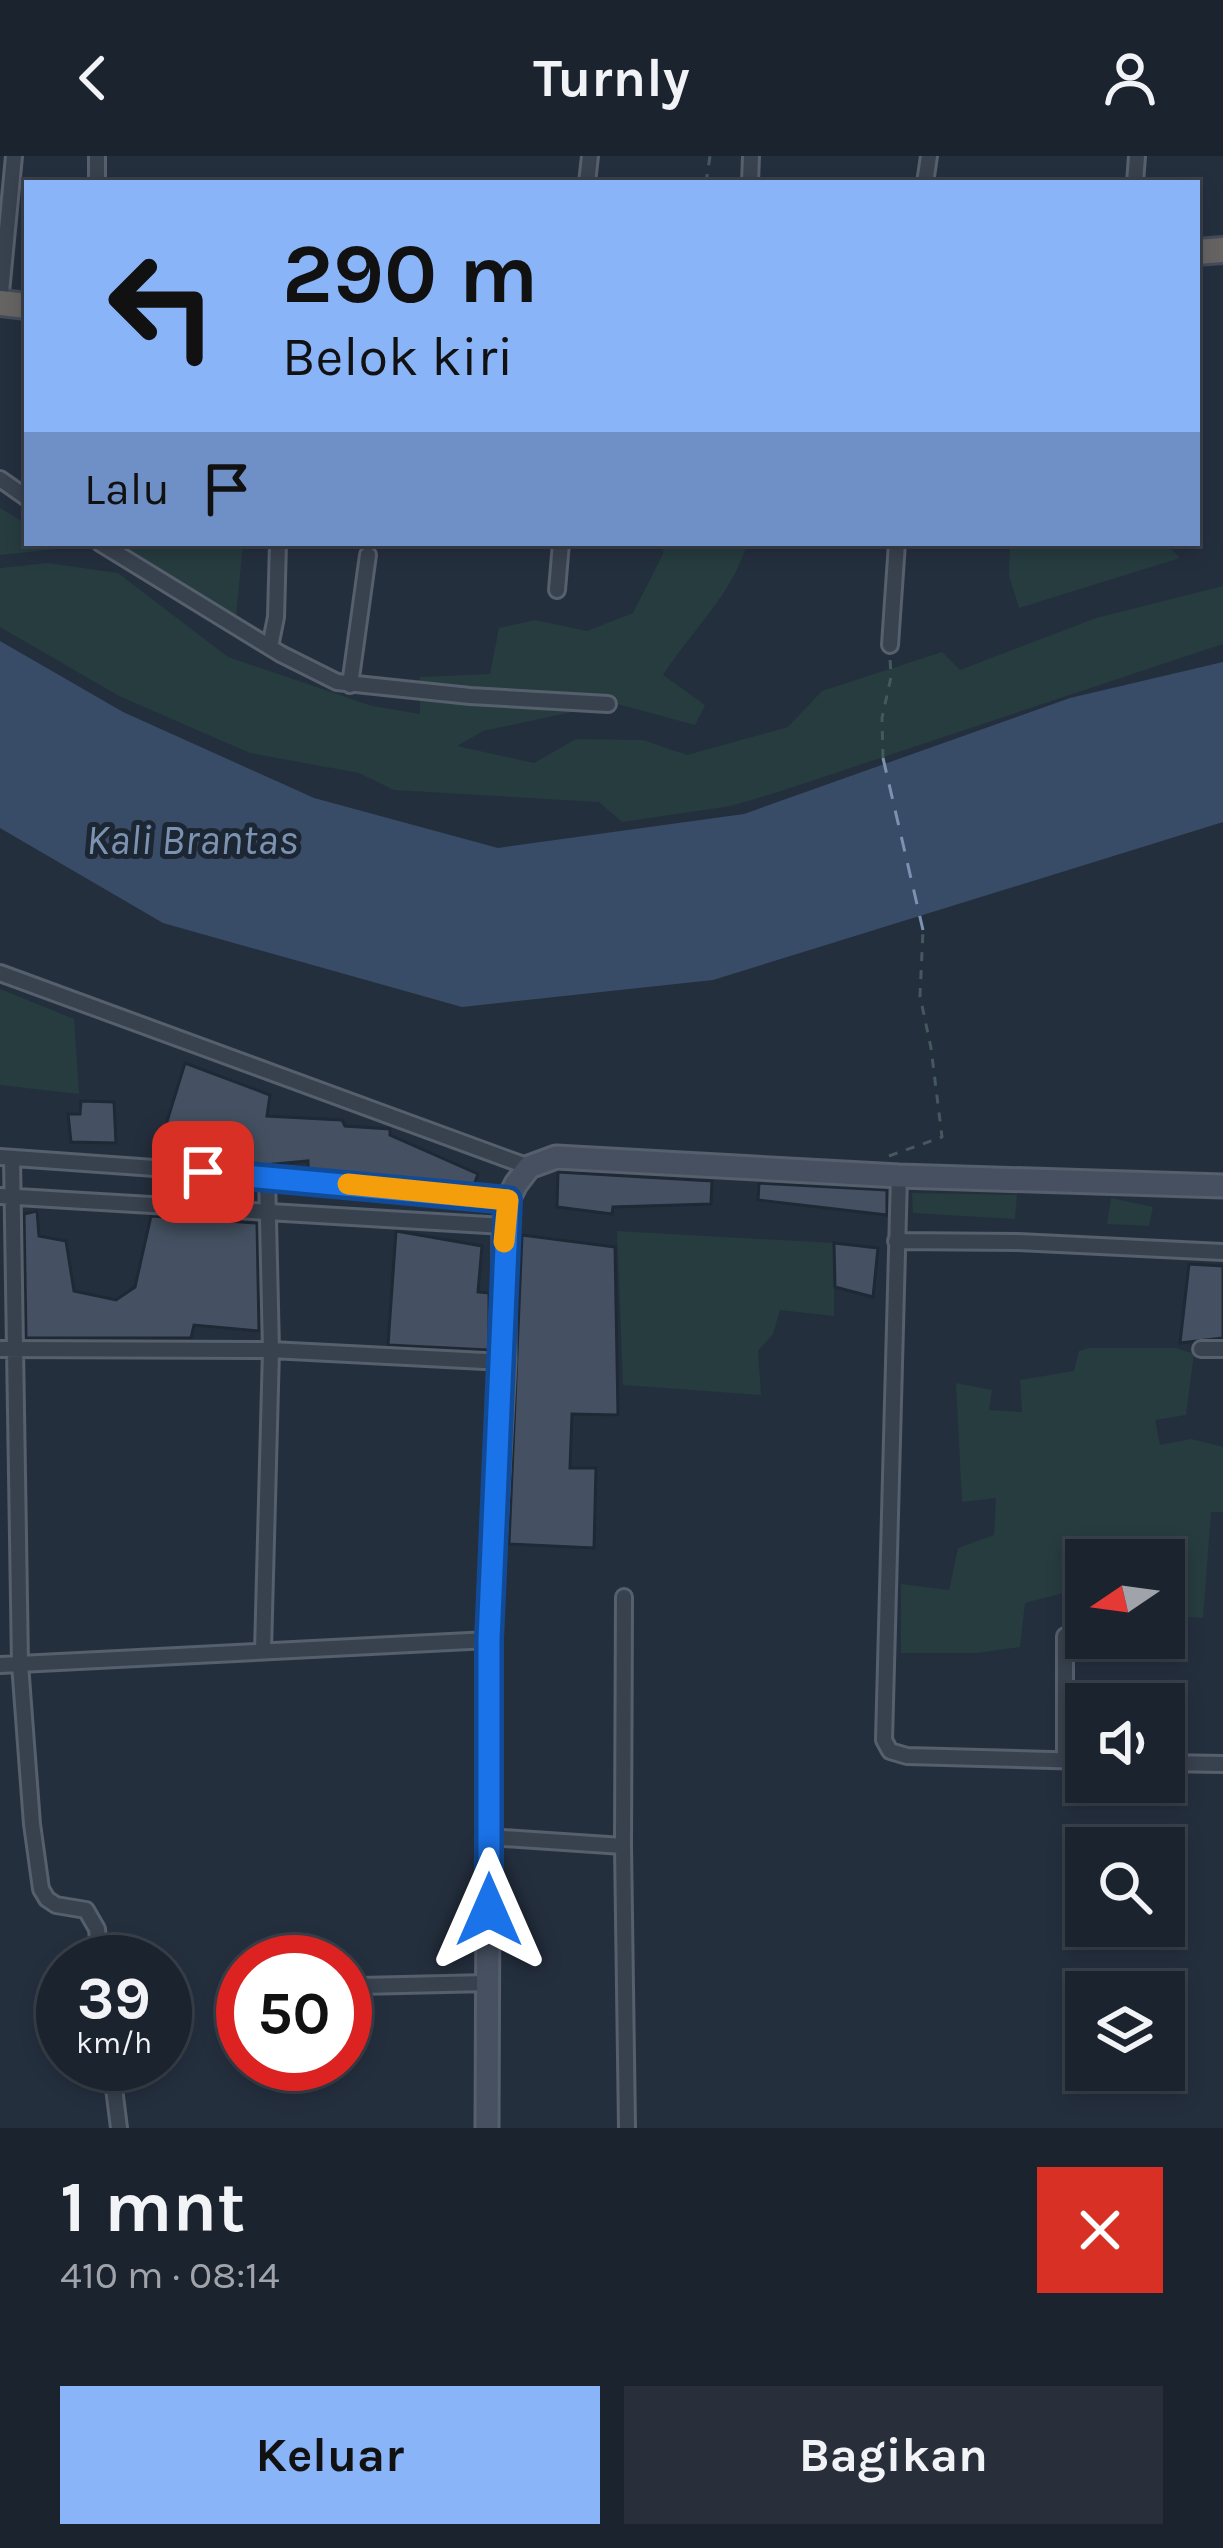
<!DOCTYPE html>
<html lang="id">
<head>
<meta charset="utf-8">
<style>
  :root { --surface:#1b232e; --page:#282f3a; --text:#f1f3f6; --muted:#a0a4aa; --line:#39404a; --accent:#8ab4f8 }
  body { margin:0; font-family:Karla,sans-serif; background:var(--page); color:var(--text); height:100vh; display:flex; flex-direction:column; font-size:45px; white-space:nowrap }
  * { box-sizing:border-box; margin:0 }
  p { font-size:39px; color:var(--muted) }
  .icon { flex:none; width:66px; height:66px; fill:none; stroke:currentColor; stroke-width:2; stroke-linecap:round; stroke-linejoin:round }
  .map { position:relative; height:1972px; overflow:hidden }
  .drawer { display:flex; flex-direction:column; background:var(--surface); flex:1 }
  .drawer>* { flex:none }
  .top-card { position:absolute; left:24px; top:24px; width:1176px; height:366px; border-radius:0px; box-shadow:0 6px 18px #0003,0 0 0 3px var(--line); background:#8ab4f8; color:#111; overflow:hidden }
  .needle { width:78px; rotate:257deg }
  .controls { position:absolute; left:1065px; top:1383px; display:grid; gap:24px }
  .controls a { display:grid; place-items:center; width:120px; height:120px; border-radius:0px; background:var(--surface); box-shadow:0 6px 18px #0003,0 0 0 3px var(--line); font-size:60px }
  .speed { position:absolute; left:36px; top:1779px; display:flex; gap:24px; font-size:60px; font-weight:700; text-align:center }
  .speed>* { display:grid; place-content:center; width:156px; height:156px; border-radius:50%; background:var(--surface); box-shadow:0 6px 18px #0003,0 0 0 3px var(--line); line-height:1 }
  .speed small { font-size:30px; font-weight:400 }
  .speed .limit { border:18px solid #d22; background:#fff; color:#111 }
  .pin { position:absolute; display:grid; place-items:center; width:102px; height:102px; color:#fff; margin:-51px; border-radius:24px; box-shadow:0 6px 18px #0006 }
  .me { position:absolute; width:132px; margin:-66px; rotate:0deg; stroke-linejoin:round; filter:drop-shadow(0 0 9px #0008) }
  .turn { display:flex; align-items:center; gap:42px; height:252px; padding:0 60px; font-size:54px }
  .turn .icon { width:156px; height:156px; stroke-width:2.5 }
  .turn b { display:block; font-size:84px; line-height:102px }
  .then { display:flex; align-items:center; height:114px; padding:0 60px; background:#0003; gap:24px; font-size:45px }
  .round { display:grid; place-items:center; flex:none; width:126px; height:126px; border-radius:0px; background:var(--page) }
  .summary { display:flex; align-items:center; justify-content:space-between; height:204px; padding:0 60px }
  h1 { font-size:72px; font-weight:700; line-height:90px }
  .primary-button { display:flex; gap:24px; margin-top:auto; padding:24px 60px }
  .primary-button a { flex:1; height:138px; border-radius:0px; background:var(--accent); color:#111; font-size:48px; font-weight:700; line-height:138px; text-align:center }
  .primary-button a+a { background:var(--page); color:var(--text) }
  header { display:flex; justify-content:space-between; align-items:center; height:156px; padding:0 60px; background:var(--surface); font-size:54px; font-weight:700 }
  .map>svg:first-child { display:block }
</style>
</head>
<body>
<header><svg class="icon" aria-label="back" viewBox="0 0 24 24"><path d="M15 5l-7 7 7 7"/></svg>Turnly<svg class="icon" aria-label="person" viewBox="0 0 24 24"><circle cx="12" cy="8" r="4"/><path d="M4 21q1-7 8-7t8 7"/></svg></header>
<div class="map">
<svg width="1223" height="1972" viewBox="0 0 1223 1972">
  <rect width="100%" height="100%" fill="#242f3e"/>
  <path fill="#263c3f" d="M 0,352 L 27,368 L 27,387 L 58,387 L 67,392 L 0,399 Z
    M 119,387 L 243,387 L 236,461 Z
    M 664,387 L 747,387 C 733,438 692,474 663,519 L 705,549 L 695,569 L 614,547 L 483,575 L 457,590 L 534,607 L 576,583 L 643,584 L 687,599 L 788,571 L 822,535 L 942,496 L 960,514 L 1096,462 L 1223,430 L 1223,488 L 775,637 L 731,650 L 622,666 L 599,646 L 394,634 L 359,617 L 250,597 L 119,540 L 0,471 L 0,412 L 48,407 L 118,417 L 228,501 L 372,550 L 420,558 L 420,521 L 490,518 L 499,472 L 535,464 L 587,475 L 633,457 L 663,398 Z
    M 1010,387 L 1165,387 L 1180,402 L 1019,452 L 1009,420 Z
    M 0,833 L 74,863 L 79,938 L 0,929 Z
    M 912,1037 L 1017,1039 L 1015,1063 L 913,1057 Z
    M 1111,1042 L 1153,1051 L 1149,1070 L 1107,1068 Z
    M 617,1075 L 834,1087 L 834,1160 L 780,1154 L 773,1178 L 758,1195 L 761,1239 L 623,1229 Z
    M 1089,1192 L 1176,1192 L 1194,1198 L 1186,1259 L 1155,1264 L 1160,1289 L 1191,1283 L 1223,1291 L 1223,1356 L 1211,1356 L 1203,1462 L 1164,1460 L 1164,1404 L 1086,1404 L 1086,1431 L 1025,1447 L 1020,1491 L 976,1497 L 901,1497 L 901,1428 L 949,1434 L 958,1392 L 994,1379 L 996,1342 L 962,1346 L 956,1227 L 992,1234 L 989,1254 L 1022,1256 L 1020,1224 L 1074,1215 L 1079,1195 Z"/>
  <path fill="#394c67" d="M 0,485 L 123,556 L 314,642 L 498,692 L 744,658 L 1070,542 L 1223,506 L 1223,666 L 713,824 L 462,851 L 163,767 L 0,672 Z"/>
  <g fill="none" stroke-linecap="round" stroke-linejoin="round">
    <path stroke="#7c92b1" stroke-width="3" stroke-dasharray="15 12" stroke-linecap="butt" d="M 883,602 L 923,774"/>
  </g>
  <path fill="#455162" stroke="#1f2835" stroke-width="3" d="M 185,907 L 270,939 L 267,960 L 342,964 L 345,970 L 390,973 L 390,979 L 478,1018 L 474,1029 L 308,1013 L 308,1005 L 264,1009 L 156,1001 Z
    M 81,945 L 114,946 L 116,987 L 71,986 L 68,958 L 80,958 Z
    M 558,1016 L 712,1025 L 711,1048 L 613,1051 L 612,1058 L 557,1051 Z
    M 759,1027 L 887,1034 L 887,1059 L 758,1044 Z
    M 37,1055 L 39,1080 L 66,1085 L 74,1135 L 116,1144 L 135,1131 L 151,1060 L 257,1067 L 259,1175 L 194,1169 L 191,1182 L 26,1182 L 24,1058 Z
    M 396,1075 L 482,1090 L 478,1136 L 489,1137 L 489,1194 L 388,1189 Z
    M 522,1079 L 615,1091 L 618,1259 L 572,1258 L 570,1312 L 596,1312 L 594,1392 L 509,1388 Z
    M 834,1087 L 878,1092 L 873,1141 L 835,1131 Z
    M 1189,1108 L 1223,1110 L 1223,1182 L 1180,1187 Z"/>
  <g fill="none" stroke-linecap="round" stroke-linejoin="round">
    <defs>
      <path id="minor" d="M 97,0 L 97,27
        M 587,27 L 590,0
        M 750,27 L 751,0
        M 925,27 L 929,0
        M 1135,27 L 1137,0
        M 0,147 L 14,0
        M 0,323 L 27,342
        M 100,387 L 281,498 L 337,526 L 470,540 L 608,548
        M 557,434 L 561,387
        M 890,489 L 897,387
        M 270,491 L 276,461 L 278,387
        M 350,529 L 368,399
        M 0,817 L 529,1011
        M 0,1001 L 267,1020 L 508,1044
        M 12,1002 L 20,1508 L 32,1668 L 41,1733 L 47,1743 L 56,1749 L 86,1754 L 97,1773 L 100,1806
        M 899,1020 L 884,1584 L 890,1595 L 907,1600 L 1086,1605
        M 0,1040 L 504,1070
        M 896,1085 L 1018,1086 L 1223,1096
        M 0,1193 L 271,1194 L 504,1206
        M 1201,1193 L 1223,1193
        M 1065,1480 L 1065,1604
        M 263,1495 L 271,1194 L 267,1020
        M 0,1509 L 489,1484
        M 1164,1607 L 1223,1608
        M 489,1681 L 623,1690 L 627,1972
        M 623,1690 L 624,1441
        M 360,1830 L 488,1827
        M 111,1908 L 119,1972"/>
      <path id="secondary" d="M 487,1972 L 489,1484 L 504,1206 L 504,1070 L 508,1044 L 516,1028 L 529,1011 L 556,1001 L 899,1020 L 1223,1030"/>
      <path id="trunk" d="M 1197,96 L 1223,94
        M 0,147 L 27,150"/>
    </defs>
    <use href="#minor" stroke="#565f6c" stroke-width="20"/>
    <use href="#secondary" stroke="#565f6c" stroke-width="27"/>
    <use href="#trunk" stroke="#434c59" stroke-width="30"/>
    <path stroke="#44595c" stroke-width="3" stroke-dasharray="9 9" stroke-linecap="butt" d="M 706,27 L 710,0
      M 883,602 L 882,562 L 891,521 L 890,502
      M 889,1000 L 942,981 L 931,892 L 920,840 L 923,774"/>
    <use href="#minor" stroke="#38414e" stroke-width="14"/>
    <use href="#secondary" stroke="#465061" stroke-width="21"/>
    <use href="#trunk" stroke="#656462" stroke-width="24"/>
  </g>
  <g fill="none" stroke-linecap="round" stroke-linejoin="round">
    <defs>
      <path id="route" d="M 203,1016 L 508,1044 L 489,1484 L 489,1754"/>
    </defs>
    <use href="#route" stroke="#114b97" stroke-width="30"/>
    <use href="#route" stroke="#1a73e8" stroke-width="21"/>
    <path stroke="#f59e0b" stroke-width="21" d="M 348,1028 L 508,1044 L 504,1086"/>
  </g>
  <g text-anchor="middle" stroke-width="10" stroke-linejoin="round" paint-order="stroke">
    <g font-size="42" font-style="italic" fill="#7c92b1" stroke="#1d2633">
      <text x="192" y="698">Kali Brantas</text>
    </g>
  </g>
</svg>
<div class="controls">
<a><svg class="needle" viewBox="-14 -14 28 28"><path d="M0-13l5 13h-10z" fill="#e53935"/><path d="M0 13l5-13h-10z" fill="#a0a4aa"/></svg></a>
<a><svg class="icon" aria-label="sound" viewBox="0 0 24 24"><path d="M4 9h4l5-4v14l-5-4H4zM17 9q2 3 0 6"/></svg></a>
<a><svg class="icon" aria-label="search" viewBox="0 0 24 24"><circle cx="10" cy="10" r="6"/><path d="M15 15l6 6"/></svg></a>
<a><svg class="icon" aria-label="layers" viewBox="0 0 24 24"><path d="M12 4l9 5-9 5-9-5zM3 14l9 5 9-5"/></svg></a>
</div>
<div class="speed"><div>39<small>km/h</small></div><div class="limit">50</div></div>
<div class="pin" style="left:203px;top:1016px;background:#d93025"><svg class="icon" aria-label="arrive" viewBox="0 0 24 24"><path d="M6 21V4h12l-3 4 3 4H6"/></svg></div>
<svg class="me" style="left:489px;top:1754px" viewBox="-20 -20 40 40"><path d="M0-17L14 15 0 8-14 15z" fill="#1a73e8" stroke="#fff" stroke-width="4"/></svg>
<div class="top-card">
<div class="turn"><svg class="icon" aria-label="left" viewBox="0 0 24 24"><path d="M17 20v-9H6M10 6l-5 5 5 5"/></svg><div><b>290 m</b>Belok kiri</div></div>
<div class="then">Lalu<svg class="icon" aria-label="arrive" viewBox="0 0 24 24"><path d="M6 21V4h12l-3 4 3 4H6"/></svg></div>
</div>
</div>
<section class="drawer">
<div class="summary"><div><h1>1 mnt</h1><p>410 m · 08:14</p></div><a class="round" style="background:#d93025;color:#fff"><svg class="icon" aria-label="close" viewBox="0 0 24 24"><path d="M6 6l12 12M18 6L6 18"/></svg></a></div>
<div class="primary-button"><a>Keluar</a><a>Bagikan</a></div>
</section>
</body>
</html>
